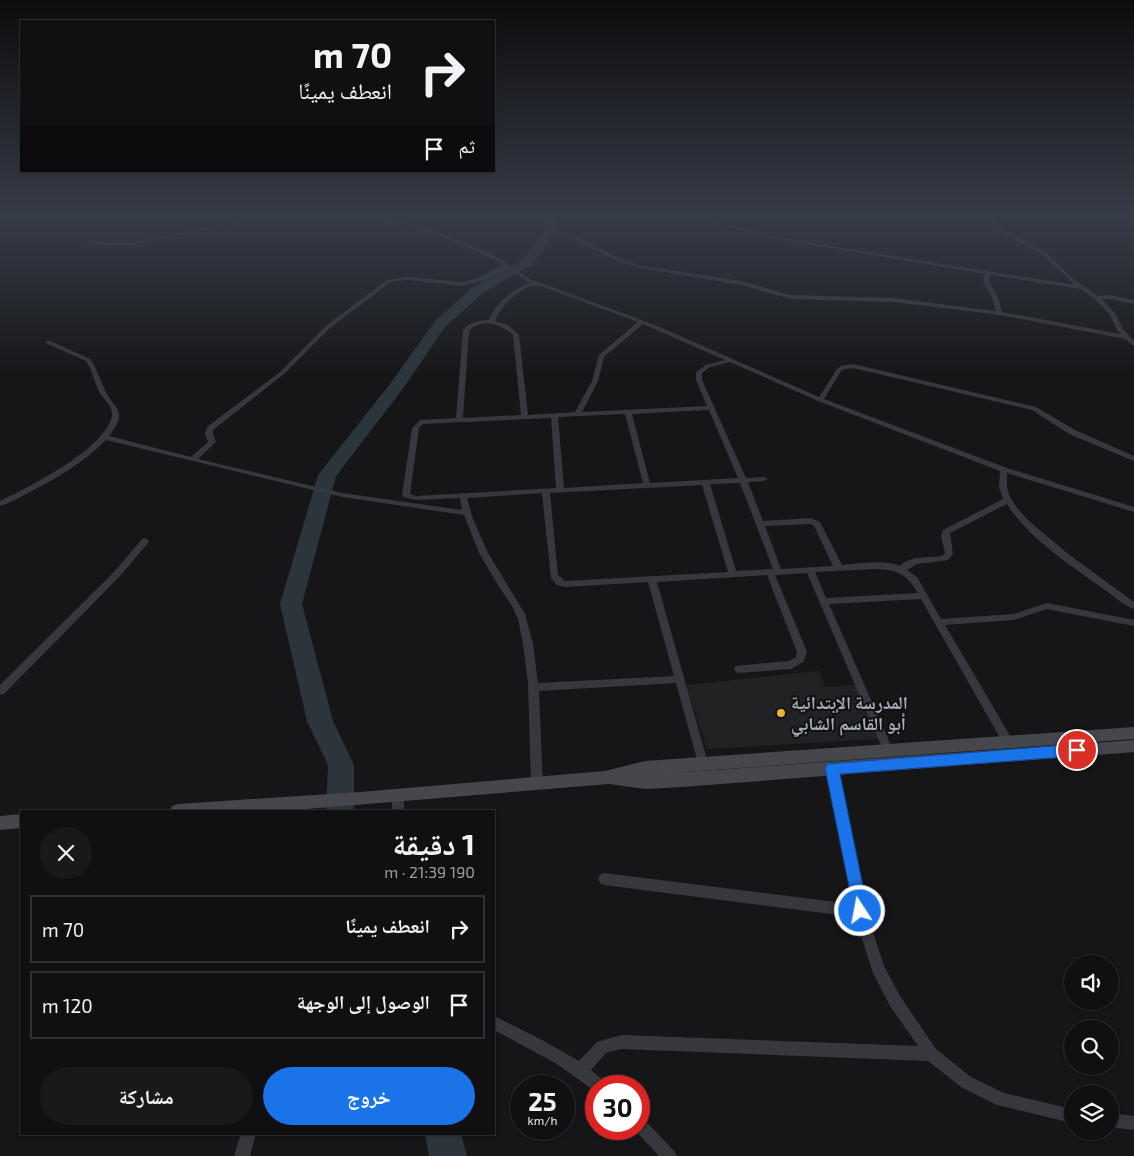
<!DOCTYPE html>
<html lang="ar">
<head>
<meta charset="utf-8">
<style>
  :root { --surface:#101012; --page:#19191b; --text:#f1f3f6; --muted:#9c9d9f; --line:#303032; --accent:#1a73e8 }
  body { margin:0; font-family:"Exo 2","Noto Naskh Arabic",sans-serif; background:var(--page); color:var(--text); direction:rtl; height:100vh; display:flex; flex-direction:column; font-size:19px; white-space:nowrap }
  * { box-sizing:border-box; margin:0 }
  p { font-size:16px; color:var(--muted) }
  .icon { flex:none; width:28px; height:28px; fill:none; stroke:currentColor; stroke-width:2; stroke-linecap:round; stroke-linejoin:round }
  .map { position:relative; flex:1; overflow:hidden; direction:ltr }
  .drawer { position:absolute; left:20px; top:810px; width:475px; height:325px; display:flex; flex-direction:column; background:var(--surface); border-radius:0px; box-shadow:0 1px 4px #0004,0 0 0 1px var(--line); direction:rtl }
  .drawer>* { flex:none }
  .top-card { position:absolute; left:20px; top:20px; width:475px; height:152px; border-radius:0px; box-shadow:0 1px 4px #0004,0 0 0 1px var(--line); direction:rtl; background:#101012; color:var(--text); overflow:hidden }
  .tools { position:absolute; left:1064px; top:955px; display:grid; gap:10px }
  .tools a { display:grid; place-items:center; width:55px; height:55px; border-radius:50%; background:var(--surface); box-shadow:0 1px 4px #0004,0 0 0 1px var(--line); font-size:25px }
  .speed { position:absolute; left:510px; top:1075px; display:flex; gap:10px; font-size:25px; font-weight:700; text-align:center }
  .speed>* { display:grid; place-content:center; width:65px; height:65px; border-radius:50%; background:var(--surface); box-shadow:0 1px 4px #0004,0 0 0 1px var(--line); line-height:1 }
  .speed small { font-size:12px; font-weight:400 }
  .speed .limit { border:8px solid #d22; background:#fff; color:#111 }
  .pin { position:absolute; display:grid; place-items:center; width:42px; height:42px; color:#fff; margin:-21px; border:2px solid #fff; border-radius:50%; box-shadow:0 1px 5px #0007 }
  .me { position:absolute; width:55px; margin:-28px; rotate:349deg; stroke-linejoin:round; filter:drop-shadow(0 0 4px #0008) }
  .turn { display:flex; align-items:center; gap:18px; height:105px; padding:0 20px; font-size:22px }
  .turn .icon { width:65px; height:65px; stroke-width:2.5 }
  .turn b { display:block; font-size:35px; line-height:42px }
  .then { display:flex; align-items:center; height:48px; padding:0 20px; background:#0003; gap:10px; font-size:19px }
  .round { display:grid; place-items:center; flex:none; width:52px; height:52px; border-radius:26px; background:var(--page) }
  .summary { display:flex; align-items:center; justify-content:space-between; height:85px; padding:0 20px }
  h1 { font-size:30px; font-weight:700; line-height:38px }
  .primary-button { display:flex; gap:10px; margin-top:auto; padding:10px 20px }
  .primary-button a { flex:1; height:58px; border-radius:30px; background:var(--accent); color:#fff; font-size:20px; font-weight:700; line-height:58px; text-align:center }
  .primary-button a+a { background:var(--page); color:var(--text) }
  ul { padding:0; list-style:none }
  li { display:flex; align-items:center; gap:15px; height:68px; margin:0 10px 8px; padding:0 10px; border:2px solid var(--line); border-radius:0px }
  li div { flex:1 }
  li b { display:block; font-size:19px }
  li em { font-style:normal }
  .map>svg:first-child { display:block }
</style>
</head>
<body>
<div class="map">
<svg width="1134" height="1156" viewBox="0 0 1134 1156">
  <rect width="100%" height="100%" fill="#161618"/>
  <path fill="#222225" d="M 819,671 L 825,687 L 856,685 L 880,739 L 707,749 L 686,685 Z"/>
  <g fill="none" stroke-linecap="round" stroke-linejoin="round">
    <path fill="#2c353c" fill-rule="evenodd" d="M 543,216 L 555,216 L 557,229 L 532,265 L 484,292 L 445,327 L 402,390 L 336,476 L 302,604 L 333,721 L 354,765 L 354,811 L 326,811 L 328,765 L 307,721 L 280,604 L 318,475 L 390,384 L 435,321 L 474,286 L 524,259 L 545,229 Z
      M 425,1134 L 461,1134 L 467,1156 L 429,1156 Z"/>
    <path fill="#37383d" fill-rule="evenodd" d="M 264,216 L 274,216 L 130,245 L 86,244 L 84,243 L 86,242 L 130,243 Z
      M 370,216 C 383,216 395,220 408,223 C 439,232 469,243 498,258 C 512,265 528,281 544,284 L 655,325 L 819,397 L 837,369 L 841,366 L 853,364 L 1036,407 L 1075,430 L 1134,456 L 1134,461 L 1069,434 L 1032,410 L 853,368 L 845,369 L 841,371 L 824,399 L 1007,468 L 1134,507 L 1134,512 L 1007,473 L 1007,487 L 1010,497 L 1017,508 L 1030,522 L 1067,553 L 1134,602 L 1134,609 C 1124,606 1114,596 1105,590 C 1073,567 1027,537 1007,504 L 950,533 L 953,554 L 948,560 L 917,564 L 907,570 L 917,577 L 941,619 L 1014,614 L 1047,603 L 1134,620 L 1134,626 L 1047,609 L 1014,620 L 945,625 L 1012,739 L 1013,742 L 1012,745 L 1008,746 L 1004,745 L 921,599 L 829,604 L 893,750 L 892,753 L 888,754 L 884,753 L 883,750 L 807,573 L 775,575 L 807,652 L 803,662 L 791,669 L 739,673 L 736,672 L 734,669 L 736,666 L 789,661 L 796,657 L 797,652 L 767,575 L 657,582 L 708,763 L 707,766 L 703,768 L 699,766 L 698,763 L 676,683 L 539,691 L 543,784 L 541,787 L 537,789 L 533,787 L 531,784 L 528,683 L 523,644 L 518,619 L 512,606 L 499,587 L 479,553 L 464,515 L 342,497 L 106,440 C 85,462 55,479 28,493 C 19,498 10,503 0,506 L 0,501 C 29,487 107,448 112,415 C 113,406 104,400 100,393 C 94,383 93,371 86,361 L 46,343 L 46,341 L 50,341 L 90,359 C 97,368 99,378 104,388 C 114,411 130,409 109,436 L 191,457 L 208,442 L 205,434 L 207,427 L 280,372 L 327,325 L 387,280 L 407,277 L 462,282 L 478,278 L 503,265 C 476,249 445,237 414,228 C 400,224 383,222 370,216 ZM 507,268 L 530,283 C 513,288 495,304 489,320 C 479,320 470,322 463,330 L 456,418 L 421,420 L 419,421 L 412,428 L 402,495 L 403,497 L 416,500 L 460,498 L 462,510 L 342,493 L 198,459 L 216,442 L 213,434 L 213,430 L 284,374 L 331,327 L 391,282 L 407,280 L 462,286 L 482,281 ZM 530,286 L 541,286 L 638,322 L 599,355 L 592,381 L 575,412 L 528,415 L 519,335 L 508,325 L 495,321 C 500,306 516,293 530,286 ZM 484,323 C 496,324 505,327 513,335 L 521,415 L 463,418 L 469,331 L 473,327 ZM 643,324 L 725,360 L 706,365 L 696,372 L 696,380 L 707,406 L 582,412 L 598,381 L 604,357 ZM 730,362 L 818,401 L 1000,471 L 999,487 L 1003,499 L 943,530 L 941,536 L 945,553 L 942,556 C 928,558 911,555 900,566 C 886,559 858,564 842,565 L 820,522 L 811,518 L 763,521 L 748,482 L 764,481 L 768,479 L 764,477 L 746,478 L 702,380 L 702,373 L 710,367 ZM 709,410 L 738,478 L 650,483 L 632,414 ZM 625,414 L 643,483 L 564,488 L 558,417 ZM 551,418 L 556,488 L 416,496 L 410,494 L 419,428 L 423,424 ZM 740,483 L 773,569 L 736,571 L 710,484 ZM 702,485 L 728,572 L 565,581 L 558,575 L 550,493 ZM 542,493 L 551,578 L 557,585 L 565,587 L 648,582 L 674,676 L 538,683 L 533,644 L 525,614 L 488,553 L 473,519 L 467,498 ZM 810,524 L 814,526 L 833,566 L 781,569 L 765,526 ZM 875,569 C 897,570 906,573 918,593 L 826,598 L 815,572 Z
      M 684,216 L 693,216 L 787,239 L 1075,285 L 1041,254 L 992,227 L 989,216 L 993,216 L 996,225 L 1045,252 L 1073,279 L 1098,296 L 1110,295 L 1134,300 L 1134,304 L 1110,299 L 1102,299 L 1115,313 L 1123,329 L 1134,341 L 1134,346 L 1125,339 L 1000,315 L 893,302 L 790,299 L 741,285 L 635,267 L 611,258 L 572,238 L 576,237 L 615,256 L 638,265 L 742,281 L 790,295 L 893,298 L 996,311 L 992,297 L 983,282 L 985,274 L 787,241 ZM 990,275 L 1081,289 L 1095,299 L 1110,315 L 1117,330 L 1121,334 L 1002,312 L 998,297 L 989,282 Z
      M 145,538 L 149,541 L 148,543 L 120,576 L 4,694 L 0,695 L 0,685 L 114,572 L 142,539 Z
      M 832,764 L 836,766 L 837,769 L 866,911 L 884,966 L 900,996 L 936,1049 L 971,1077 L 1004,1093 L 1072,1109 L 1072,1123 L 997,1105 L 961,1087 L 928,1061 L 621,1049 L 606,1053 L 591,1070 L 604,1081 L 606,1086 L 596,1086 L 596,1092 L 557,1064 L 494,1030 L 494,1016 L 540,1039 L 579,1061 L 597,1042 L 621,1035 L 918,1046 L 890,1006 L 873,973 L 855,917 L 604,885 L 600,883 L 598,879 L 600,875 L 604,873 L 852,904 L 827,769 L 828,766 Z
      M 398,791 L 402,793 L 404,796 L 404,811 L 392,811 L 392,796 L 394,793 Z
      M 1110,1113 L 1134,1116 L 1134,1130 L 1110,1127 Z
      M 639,1117 L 644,1119 L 674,1151 L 677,1156 L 659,1156 L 634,1129 L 639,1129 Z
      M 241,1134 L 256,1134 L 250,1156 L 234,1156 Z"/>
    <path fill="#45474d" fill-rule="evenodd" d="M 1134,727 L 1134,739 L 644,775 L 1134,740 L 1134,752 L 682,787 L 646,789 L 609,784 L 282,811 L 170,811 L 172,806 L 178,804 L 360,792 L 605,771 L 645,761 Z
      M 21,814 L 21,828 L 0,830 L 0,816 Z"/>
  </g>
  <linearGradient id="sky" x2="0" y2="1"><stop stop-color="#0c0c0d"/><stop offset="0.57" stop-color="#363c48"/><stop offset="1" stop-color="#363c48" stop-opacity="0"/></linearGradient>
  <rect width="1134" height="378" fill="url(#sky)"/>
  <path fill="#1a73e8" stroke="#114b97" d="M 1077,744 L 1082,746 L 1084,750 L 1082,754 L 1077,756 L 840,774 L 868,911 L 866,916 L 860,919 L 855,916 L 825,768 L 827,764 Z"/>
  <circle fill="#f2b134" stroke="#111113" stroke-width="2" cx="781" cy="713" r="5"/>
  <g text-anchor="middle" stroke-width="4" stroke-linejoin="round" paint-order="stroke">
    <g font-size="18" font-weight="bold" fill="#a8adb8" stroke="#111113" text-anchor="start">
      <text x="791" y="709">المدرسة الإبتدائية<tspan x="791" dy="21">أبو القاسم الشابي</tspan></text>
    </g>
  </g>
</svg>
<div class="tools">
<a><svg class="icon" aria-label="sound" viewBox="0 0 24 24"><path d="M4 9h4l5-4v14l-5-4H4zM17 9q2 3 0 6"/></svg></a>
<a><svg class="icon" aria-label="search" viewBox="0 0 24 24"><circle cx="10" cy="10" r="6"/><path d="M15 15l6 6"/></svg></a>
<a><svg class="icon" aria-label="layers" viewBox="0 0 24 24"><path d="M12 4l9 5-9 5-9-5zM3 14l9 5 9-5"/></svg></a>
</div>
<div class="speed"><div>25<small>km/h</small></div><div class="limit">30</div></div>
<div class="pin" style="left:1077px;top:750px;background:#d93025"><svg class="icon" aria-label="arrive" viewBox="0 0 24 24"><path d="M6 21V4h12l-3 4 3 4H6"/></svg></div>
<svg class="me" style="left:860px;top:911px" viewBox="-20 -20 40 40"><circle r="17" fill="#1a73e8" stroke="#fff" stroke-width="3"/><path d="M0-11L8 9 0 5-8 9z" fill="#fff"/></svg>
<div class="top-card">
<div class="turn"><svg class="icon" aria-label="right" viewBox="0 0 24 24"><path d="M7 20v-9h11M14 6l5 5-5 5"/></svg><div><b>70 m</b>انعطف يمينًا</div></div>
<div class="then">ثم<svg class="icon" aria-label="arrive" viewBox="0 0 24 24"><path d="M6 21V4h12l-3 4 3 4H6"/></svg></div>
</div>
<section class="drawer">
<div class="summary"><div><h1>1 دقيقة</h1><p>190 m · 21:39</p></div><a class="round"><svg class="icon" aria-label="close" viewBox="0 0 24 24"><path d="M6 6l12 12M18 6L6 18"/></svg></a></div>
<ul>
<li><svg class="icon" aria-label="right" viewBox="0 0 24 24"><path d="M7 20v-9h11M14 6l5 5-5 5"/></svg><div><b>انعطف يمينًا</b></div><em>70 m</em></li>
<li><svg class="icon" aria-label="arrive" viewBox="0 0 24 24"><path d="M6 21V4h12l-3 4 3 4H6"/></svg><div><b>الوصول إلى الوجهة</b></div><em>120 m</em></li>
</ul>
<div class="primary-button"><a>خروج</a><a>مشاركة</a></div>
</section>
</div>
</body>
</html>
